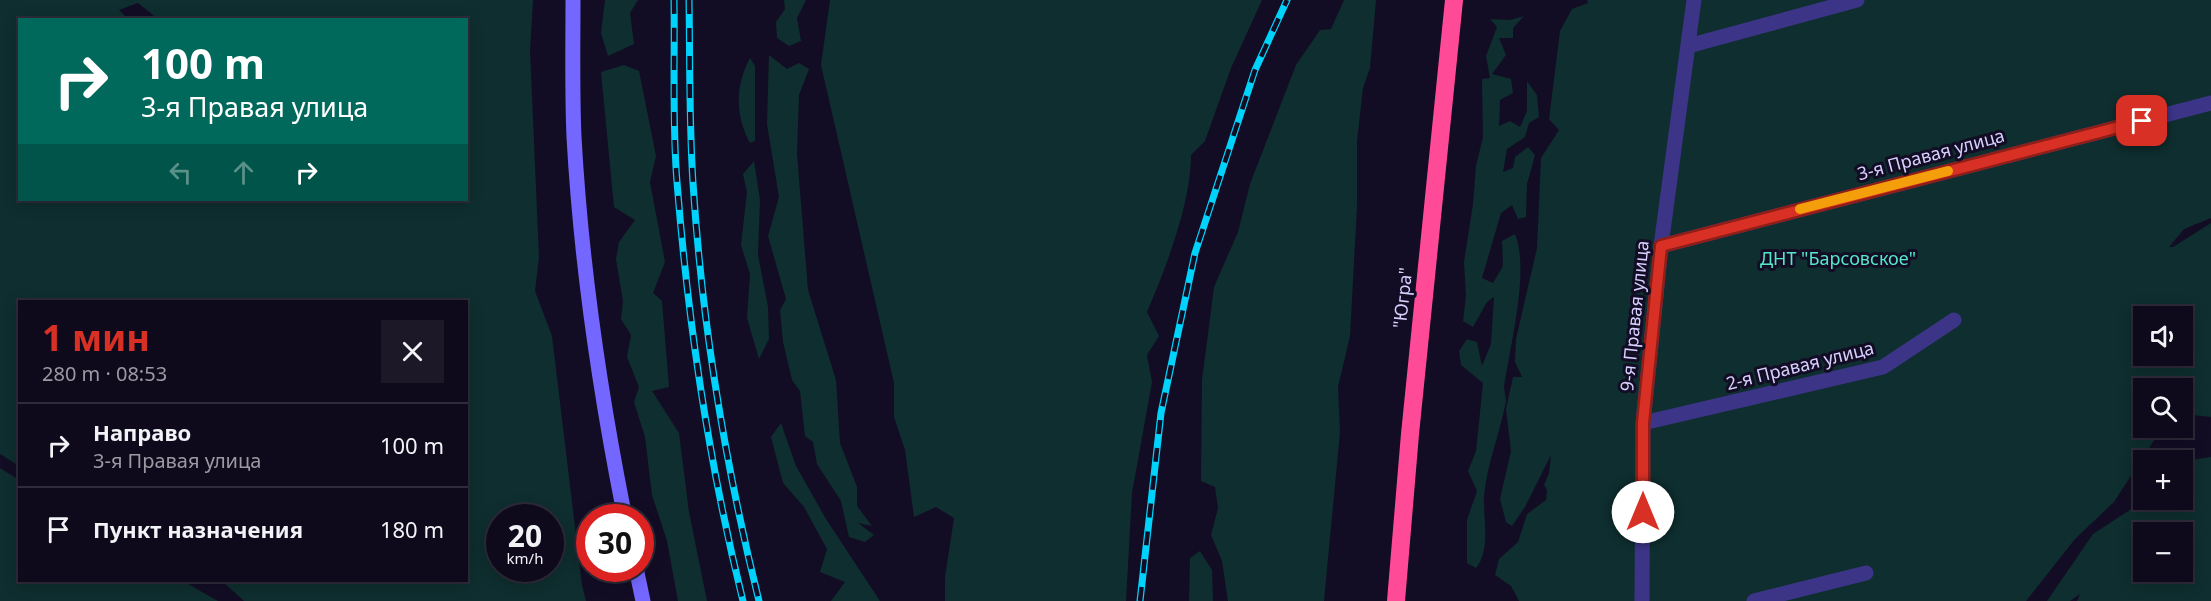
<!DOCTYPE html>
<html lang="ru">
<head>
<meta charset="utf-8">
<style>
  :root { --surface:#0e0a1b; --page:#1c1828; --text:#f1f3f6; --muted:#9b9aa3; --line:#2e2b3a; --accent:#d93025 }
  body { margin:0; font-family:"Noto Sans",sans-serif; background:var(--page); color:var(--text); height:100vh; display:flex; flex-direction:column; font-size:22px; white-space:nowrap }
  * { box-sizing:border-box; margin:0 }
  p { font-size:20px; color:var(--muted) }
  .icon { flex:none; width:33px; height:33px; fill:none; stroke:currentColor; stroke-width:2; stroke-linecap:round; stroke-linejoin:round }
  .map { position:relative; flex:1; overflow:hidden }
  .sheet { position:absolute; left:18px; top:300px; width:450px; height:282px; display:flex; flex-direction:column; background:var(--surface); border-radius:0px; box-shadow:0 3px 15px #0003,0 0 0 2px var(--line) }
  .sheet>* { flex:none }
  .hud { position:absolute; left:18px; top:18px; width:450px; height:183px; border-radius:0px; box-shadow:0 3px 15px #0003,0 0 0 2px var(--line); background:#00695c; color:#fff; overflow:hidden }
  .buttons { position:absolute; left:2133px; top:306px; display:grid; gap:12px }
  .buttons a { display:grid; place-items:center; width:60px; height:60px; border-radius:0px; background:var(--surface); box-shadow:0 3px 15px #0003,0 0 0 2px var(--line); font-size:30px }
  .speed { position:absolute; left:486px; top:504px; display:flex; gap:12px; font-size:30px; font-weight:700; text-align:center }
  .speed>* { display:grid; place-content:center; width:78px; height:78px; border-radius:50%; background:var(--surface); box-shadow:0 3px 15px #0003,0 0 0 2px var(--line); line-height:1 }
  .speed small { font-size:15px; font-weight:400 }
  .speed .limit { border:9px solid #d22; background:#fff; color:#111 }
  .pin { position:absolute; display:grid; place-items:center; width:51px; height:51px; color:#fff; margin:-26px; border-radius:12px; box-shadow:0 3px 9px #0006 }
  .me { position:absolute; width:66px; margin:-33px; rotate:0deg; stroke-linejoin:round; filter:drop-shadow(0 0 4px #0008) }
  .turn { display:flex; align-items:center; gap:21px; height:126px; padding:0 24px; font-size:27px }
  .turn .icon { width:78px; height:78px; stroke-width:2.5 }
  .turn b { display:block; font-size:42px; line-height:51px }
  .lanes { display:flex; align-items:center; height:57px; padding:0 24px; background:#0003; justify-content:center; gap:30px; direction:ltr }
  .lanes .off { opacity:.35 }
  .round { display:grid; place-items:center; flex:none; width:63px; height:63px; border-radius:0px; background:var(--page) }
  .headline { display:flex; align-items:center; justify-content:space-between; height:102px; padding:0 24px }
  h1 { font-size:36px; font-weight:700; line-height:45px; color:var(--accent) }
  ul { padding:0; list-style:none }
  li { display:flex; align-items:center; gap:18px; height:84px; padding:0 24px; border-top:2px solid var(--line) }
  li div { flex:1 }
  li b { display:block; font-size:22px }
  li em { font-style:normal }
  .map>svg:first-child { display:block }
</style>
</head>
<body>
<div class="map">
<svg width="2211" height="601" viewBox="0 0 2211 601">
  <rect width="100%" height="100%" fill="#120d24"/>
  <path fill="#0f2e2f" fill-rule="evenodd" d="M 0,0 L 533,0 L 530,51 L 539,257 L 535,291 L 552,336 L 582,585 L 586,601 L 244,601 L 222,581 L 466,580 L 466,302 L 20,302 L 19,466 L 0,454 ZM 138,3 L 158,19 L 466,20 L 466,200 L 20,200 L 20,20 L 128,19 L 119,10 ZM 500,518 L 550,518 L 550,568 L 500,568 Z
    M 605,0 L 638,0 L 630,13 L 634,44 L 608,56 L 601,33 Z
    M 784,0 L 806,0 L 797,18 L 801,41 L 789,46 L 777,38 L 776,22 L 785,9 Z
    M 830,0 L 1262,0 L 1231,68 L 1205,141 L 1191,155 C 1191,203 1166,268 1147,312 L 1159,336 L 1147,355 L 1152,382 L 1132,493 L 1126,601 L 945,601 L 945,577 L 954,518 L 936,507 L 914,517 L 905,450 L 894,417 L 894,383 L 821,65 Z
    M 1344,0 L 1376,0 L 1370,68 L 1363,88 L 1357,141 L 1357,207 L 1350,336 L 1338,387 L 1340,432 L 1324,601 L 1228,601 L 1222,561 L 1211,535 L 1218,508 L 1215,487 L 1201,481 L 1202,380 L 1214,287 L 1238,232 L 1250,184 L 1296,65 L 1320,30 L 1331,29 Z
    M 1587,0 L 2211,0 L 2211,218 L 2184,229 L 2169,247 L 2173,247 L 2211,223 L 2211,417 L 2183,414 L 2182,388 L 2144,388 L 2144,428 L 2162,428 L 2114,502 L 2075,539 L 2026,601 L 1519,601 L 1511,586 L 1495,575 L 1499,559 L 1518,542 L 1527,514 L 1546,500 L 1547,490 L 1544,485 L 1549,473 L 1551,455 L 1525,507 L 1512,526 L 1506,522 L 1500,499 L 1511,451 L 1506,409 L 1513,377 L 1522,377 L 1515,362 L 1516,339 L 1537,248 L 1541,158 L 1559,130 L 1549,119 L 1560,31 L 1572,9 L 1588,3 ZM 2144,316 L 2182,316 L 2182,356 L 2144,356 Z
    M 1524,16 L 1513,28 L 1513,38 L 1499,38 L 1506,55 L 1492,74 L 1511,79 L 1513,93 L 1500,100 L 1499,126 L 1510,121 L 1520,127 L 1527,111 L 1527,81 L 1537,95 L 1539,117 L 1529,123 L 1525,137 L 1507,149 L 1503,172 L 1513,168 L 1515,157 L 1528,147 L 1535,155 L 1527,184 L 1526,217 L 1518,219 L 1512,205 L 1501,213 L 1482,278 L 1493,283 L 1503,266 L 1502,241 L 1515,234 C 1530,270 1510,346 1504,387 L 1506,401 C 1500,433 1487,464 1484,496 C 1483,518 1491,550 1476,568 L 1467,563 L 1467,520 L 1477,491 L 1468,471 L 1476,451 L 1483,383 L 1461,365 L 1459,351 L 1467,339 L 1477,342 L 1482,366 L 1491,344 L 1494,297 L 1487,302 L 1473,327 L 1463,321 L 1466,296 L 1464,262 L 1473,204 L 1476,166 L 1483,137 L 1482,79 L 1490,78 L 1486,56 L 1497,27 L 1490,19 L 1510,20 Z
    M 769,55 L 787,69 L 799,63 L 809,69 L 799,95 L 797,154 L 808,290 L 836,380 L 840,443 L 857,487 L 857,506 L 872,526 L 858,523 L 874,535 L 865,542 L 849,537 L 841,501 L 817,464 L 813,442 L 805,436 L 800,391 L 792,380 L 783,342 L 780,310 L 786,299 L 768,236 L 779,197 L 767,124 Z
    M 750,58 L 755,66 L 755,141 L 750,143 C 735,115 735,86 750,58 Z
    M 624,65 L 639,71 L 656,156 L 650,182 L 665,262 L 653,293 L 662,301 L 669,387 L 652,391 L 679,433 L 689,512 L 707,601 L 678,601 L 667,541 L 652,495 L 645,437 L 634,402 L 639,387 L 627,357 L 631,335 L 621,319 L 623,301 L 616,259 L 619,242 L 635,220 L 614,207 L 601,72 Z
    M 754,161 L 760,200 L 758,255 L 768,307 L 769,339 L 759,359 L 747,318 L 750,274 L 741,245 L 747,192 L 743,174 Z
    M 781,423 L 796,466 L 826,519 L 880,601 L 831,601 L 845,582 L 820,572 L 827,549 L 804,507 L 783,483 L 771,437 Z
    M 2211,457 L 2211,601 L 2077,601 L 2080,594 L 2070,601 L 2047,601 L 2093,534 L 2145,500 L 2182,500 L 2183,461 ZM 2144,532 L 2182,532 L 2182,572 L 2144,572 Z
    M 0,468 L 19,480 L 20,580 L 183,581 L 218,601 L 0,601 Z
    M 1200,551 L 1212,570 L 1213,601 L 1189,601 L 1190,558 Z"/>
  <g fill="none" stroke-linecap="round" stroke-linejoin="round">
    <path stroke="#3c3487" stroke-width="15" d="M 1688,46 L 1857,0
      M 1661,246 L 2211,103
      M 1643,423 L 1883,367 L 1954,320
      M 1642,601 L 1643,423 L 1661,246 L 1694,0
      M 1754,601 L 1866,573"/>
    <path stroke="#7467ff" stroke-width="15" d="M 573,0 C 573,46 572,92 574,137 C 581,264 600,393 625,518
      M 636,568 L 643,601"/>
    <path stroke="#ff4b97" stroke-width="18" d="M 1396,601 L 1410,434 L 1454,0"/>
    <defs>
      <path id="rail" d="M 674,0 C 675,60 672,122 677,182 C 688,323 709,464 743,601
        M 689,0 C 690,61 689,122 693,183 C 702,324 725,464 759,601
        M 1140,601 L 1161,413 L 1195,253 L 1255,70 L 1287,0"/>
    </defs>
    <use href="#rail" stroke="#00d3fb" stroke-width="7"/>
    <use href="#rail" stroke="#120d24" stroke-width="4.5" stroke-dasharray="14" stroke-linecap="butt"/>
  </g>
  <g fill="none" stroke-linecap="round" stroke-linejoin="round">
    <defs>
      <path id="route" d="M 1643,512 L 1643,423 L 1661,246 L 2142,121"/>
    </defs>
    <use href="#route" stroke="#8d1f18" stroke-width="15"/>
    <use href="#route" stroke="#d93025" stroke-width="10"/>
    <path stroke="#f59e0b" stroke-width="10" d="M 1800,209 L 1948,171"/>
  </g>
  <g text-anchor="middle" stroke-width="6" stroke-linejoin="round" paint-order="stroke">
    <g font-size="18" fill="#d8d0ff" stroke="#120d24">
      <text transform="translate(1931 155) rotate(-15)" y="6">3-я Правая улица</text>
      <text transform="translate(1403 298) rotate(-84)" y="6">"Югра"</text>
      <text transform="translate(1635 316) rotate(-84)" y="6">9-я Правая улица</text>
      <text transform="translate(1800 366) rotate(-14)" y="6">2-я Правая улица</text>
    </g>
    <g font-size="18" fill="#54e7cb" stroke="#120d24">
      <text x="1838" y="265">ДНТ "Барсовское"</text>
    </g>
  </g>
</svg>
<div class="buttons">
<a><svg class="icon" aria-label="sound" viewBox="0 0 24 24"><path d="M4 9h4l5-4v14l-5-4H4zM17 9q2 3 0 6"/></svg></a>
<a><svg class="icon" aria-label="search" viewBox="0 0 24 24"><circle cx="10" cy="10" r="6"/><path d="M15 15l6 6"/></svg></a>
<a>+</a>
<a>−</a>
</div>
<div class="speed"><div>20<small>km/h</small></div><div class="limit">30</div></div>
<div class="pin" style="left:2142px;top:121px;background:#d93025"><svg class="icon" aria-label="arrive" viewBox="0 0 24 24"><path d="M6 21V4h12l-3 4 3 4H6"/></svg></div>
<svg class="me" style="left:1643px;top:512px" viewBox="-20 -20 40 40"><circle r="19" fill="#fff"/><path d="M0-13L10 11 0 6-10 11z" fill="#d93025"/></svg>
<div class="hud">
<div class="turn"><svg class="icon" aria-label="right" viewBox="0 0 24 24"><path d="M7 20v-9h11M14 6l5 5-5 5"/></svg><div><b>100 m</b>3-я Правая улица</div></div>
<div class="lanes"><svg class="icon off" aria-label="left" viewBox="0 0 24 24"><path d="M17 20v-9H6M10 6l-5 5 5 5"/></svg><svg class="icon off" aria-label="ahead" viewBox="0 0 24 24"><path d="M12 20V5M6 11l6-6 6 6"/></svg><svg class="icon" aria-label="right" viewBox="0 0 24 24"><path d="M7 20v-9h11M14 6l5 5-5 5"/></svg></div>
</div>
<section class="sheet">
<div class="headline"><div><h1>1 мин</h1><p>280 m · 08:53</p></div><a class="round"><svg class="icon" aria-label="close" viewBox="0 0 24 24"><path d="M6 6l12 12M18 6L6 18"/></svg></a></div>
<ul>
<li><svg class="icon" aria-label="right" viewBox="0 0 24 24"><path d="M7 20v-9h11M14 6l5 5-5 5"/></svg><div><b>Направо</b><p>3-я Правая улица</p></div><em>100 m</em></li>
<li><svg class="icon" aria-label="arrive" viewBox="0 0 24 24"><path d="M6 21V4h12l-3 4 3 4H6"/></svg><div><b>Пункт назначения</b></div><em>180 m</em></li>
</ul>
</section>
</div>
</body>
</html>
